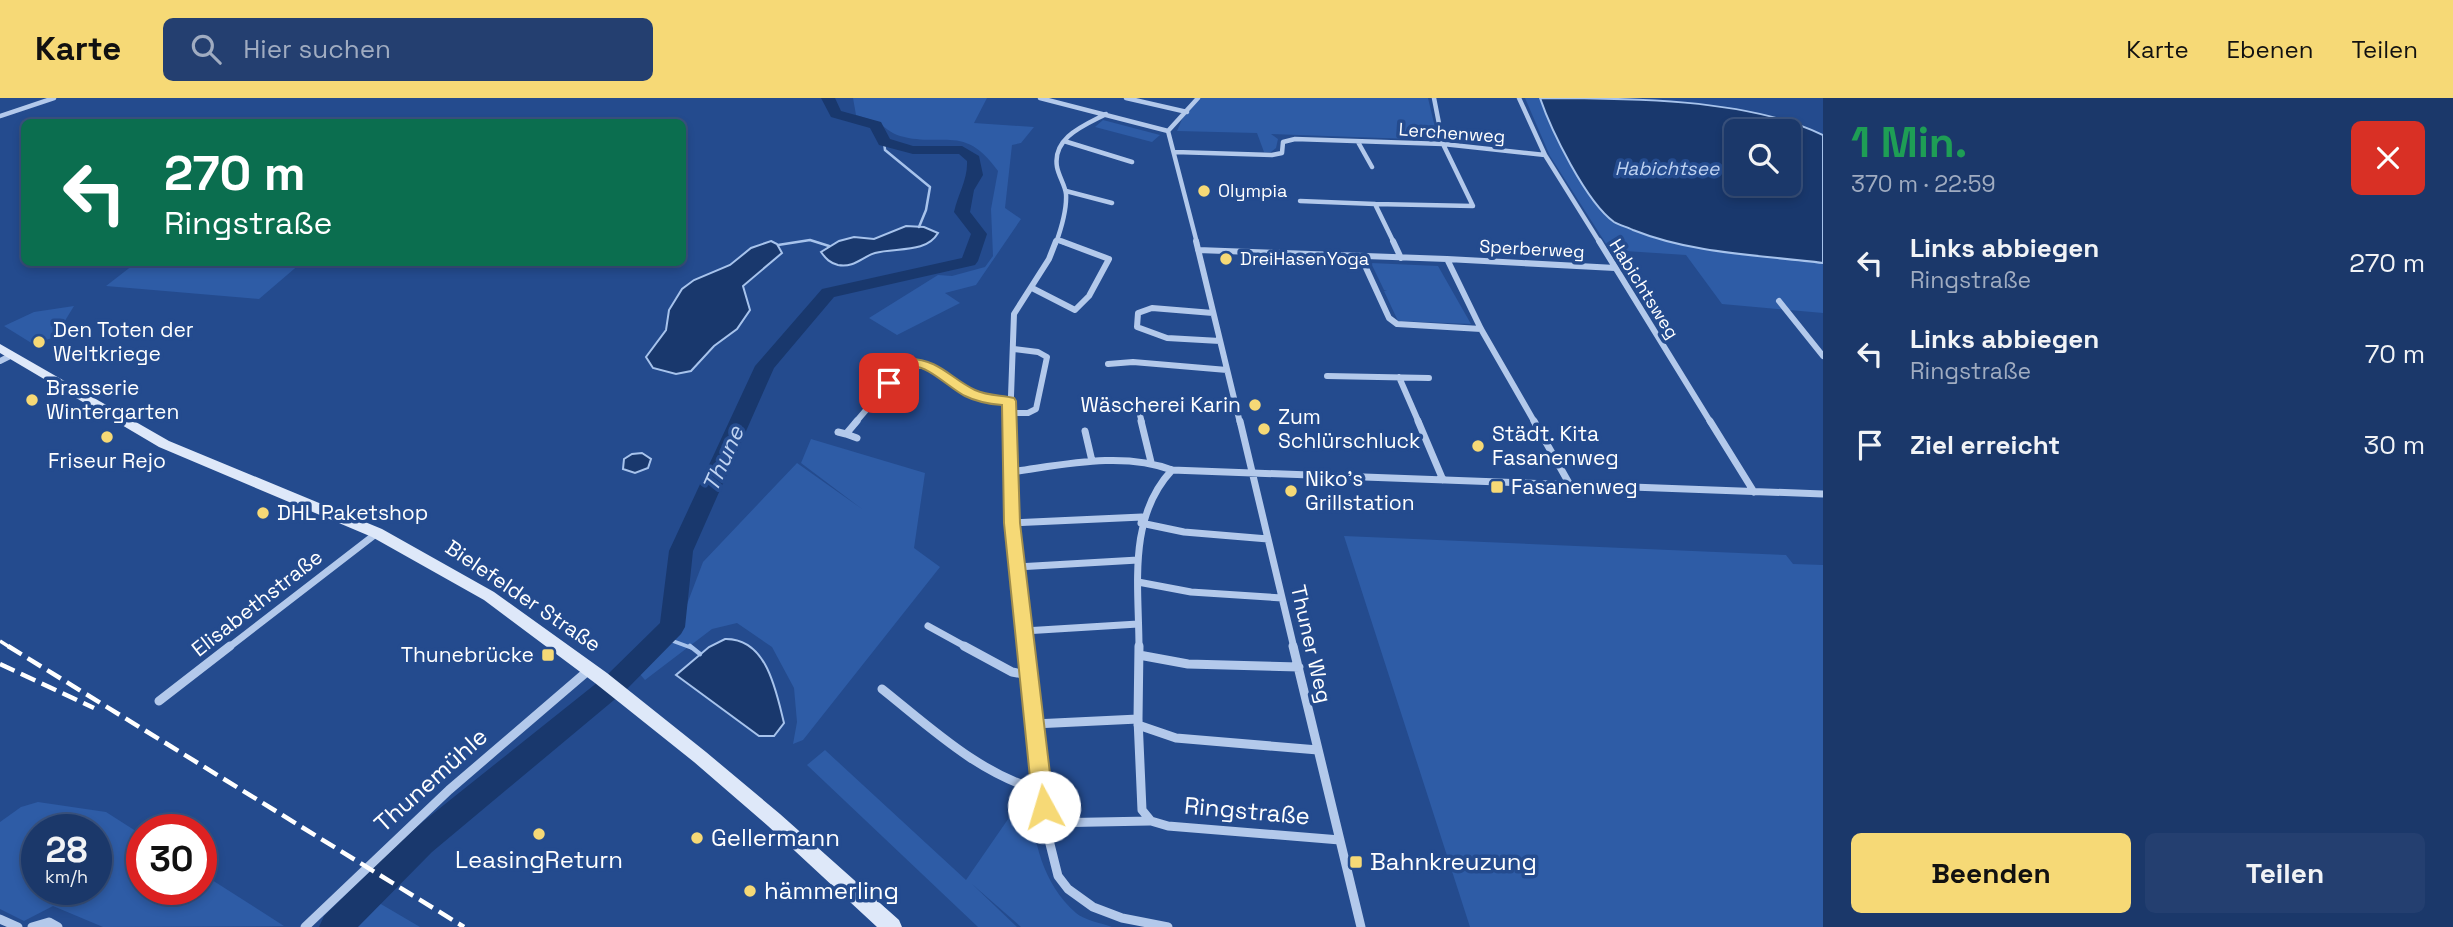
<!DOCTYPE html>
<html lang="de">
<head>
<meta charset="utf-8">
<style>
  :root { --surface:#1b386a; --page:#243f70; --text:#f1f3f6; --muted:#a0acc1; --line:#39527e; --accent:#f6d976 }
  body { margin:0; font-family:"Space Grotesk",sans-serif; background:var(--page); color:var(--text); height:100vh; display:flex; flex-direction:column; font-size:26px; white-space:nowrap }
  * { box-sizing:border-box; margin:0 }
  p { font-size:23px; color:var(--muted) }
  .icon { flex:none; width:38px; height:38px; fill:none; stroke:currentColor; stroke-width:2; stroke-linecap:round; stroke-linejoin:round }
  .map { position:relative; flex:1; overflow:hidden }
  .drawer { display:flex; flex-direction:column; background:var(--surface); width:630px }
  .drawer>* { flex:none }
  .guide { position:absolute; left:21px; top:21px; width:665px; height:147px; border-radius:10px; box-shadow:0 4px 10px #0003,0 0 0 2px var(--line); background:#0b6e4f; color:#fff; overflow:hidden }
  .tools { position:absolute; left:1724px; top:21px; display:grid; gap:14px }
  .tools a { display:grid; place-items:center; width:77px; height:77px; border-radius:10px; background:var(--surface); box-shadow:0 4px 10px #0003,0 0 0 2px var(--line); font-size:35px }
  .speed { position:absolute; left:21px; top:716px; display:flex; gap:14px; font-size:35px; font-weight:700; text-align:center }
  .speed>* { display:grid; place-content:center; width:91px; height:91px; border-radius:50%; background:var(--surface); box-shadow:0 4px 10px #0003,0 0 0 2px var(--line); line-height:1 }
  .speed small { font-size:18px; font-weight:400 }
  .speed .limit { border:10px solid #d22; background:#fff; color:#111 }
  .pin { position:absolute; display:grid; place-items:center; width:60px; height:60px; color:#fff; margin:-30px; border-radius:14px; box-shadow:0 4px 10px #0006 }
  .me { position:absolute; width:77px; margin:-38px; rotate:354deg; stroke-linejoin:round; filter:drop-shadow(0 0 5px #0008) }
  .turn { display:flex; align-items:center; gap:24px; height:147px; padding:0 28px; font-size:32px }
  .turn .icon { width:91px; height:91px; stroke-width:2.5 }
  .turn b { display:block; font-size:49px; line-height:60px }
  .round { display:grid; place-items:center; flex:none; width:74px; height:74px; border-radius:10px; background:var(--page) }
  .headline { display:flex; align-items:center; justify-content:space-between; height:119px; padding:0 28px }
  h1 { font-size:42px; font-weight:700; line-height:52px; color:#1e9e55 }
  .button { display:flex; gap:14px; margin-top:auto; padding:14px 28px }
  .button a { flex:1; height:80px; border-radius:10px; background:var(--accent); color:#111; font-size:28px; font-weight:700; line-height:80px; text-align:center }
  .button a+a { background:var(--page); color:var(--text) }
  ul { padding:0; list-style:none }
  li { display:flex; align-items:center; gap:21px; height:91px; padding:0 28px }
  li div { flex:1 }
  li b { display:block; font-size:26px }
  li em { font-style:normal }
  header { display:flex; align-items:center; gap:42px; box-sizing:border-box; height:98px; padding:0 35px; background:var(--accent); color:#111 }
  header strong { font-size:33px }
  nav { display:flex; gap:38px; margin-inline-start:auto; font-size:24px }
  .search { width:490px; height:63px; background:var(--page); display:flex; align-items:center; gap:18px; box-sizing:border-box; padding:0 24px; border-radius:10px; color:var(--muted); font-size:26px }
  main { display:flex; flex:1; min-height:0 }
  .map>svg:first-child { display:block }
</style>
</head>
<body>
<header>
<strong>Karte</strong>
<div class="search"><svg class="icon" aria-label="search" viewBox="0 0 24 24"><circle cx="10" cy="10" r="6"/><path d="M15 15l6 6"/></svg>Hier suchen</div>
<nav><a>Karte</a><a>Ebenen</a><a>Teilen</a></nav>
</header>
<main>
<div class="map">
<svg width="1823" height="829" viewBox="0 0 1823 829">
  <rect width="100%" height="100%" fill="#244b8e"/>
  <path fill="#2e5ca6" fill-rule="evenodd" d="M 853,0 L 987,0 L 974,25 L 1034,29 L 1021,45 L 1012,47 L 1005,110 L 1021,121 L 976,187 L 945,195 L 960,205 L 897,237 L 869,220 L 938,177 L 952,178 L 985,169 L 993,158 L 991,111 L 998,73 C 964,25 943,50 900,38 C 890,35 885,29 877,24 C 871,21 862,19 856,17 Z
    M 1198,0 L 1428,0 L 1438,42 L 1271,36 L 1278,41 L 1276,50 L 1271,54 L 1264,54 L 1257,35 L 1177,33 L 1183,19 Z
    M 1525,0 L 1540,0 L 1566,58 L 1589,94 L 1655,141 L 1711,152 L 1823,165 L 1823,215 L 1722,206 L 1686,157 L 1610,152 L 1550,58 Z
    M 1103,22 L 1160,37 L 1152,44 L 1095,29 Z
    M 137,164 L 301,164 L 301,165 L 259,201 L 106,188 Z
    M 1371,165 L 1438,168 L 1471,226 L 1398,223 L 1384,193 L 1387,193 L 1384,192 Z
    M 74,208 L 55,239 L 33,246 L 4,228 L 34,214 Z
    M 811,341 L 925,375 L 914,450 L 940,469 L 803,642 L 793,646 L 797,624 L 794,590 L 772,549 L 737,525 L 712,531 L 645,582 L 638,574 L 678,530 L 703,464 L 797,365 L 862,411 L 801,365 Z
    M 1344,438 L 1786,457 L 1793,466 L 1823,467 L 1823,829 L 1470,829 Z
    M 825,652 L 966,782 L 1024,698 L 1029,700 C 1034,743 1042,785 1076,815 C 1084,822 1101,825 1112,829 L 1021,829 L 972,786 L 1017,829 L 978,829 L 807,667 Z
    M 38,704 L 106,714 L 142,737 L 142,791 L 201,791 L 201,775 L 284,828 L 103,829 L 53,808 L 24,823 L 0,811 L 0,724 L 21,709 ZM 37,732 L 96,732 L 96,791 L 37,791 Z
    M 370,800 L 374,802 L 420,829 L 343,829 Z"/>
  <path fill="#19386d" stroke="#a7c3ec" stroke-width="2" fill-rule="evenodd" d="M 1540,0 C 1625,0 1747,0 1823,37 L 1823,165 C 1760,157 1693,156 1633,132 C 1627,129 1619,127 1614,124 C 1586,104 1551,32 1540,0 ZM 1788,33 L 1788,86 L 1736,86 L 1736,33 Z
    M 906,128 L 924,129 L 938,135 C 926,156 895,149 875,155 C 862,159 854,170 838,167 C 830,165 826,161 821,154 L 839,143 L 854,139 L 874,141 Z
    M 771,143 L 777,146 L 782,155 L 743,188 L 750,212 L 737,231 L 714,248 L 691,273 L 676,276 L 653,270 L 646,259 L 666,232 L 669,212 L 682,191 L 694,182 L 730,167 L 751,150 Z
    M 642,355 L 651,361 L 648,370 L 635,375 L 623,371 L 624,361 L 632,356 Z
    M 725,541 C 767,540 776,593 784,625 L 774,638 L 759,638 L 676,577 L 709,549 Z"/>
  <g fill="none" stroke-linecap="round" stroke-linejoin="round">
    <path stroke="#a7c3ec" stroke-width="2.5" d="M 884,44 L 885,52 L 930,89 L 926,112 L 919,129
      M 778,147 L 810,142 L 829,148"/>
    <path stroke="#a7c3ec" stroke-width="3.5" d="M 662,539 L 692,550"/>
    <path stroke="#a7c3ec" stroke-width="4.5" d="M 690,548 L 700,556"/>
    <path fill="#19386d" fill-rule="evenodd" d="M 821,0 L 835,0 L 841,13 L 881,24 L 890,41 L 913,48 L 962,48 L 979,58 L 983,77 L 974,92 L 970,114 L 987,136 L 978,163 L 975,167 L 834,199 L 774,270 L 693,453 L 685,529 L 681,536 L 626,592 L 432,754 L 358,829 L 319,829 L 324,818 L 410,734 L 608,576 L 660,525 L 669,453 L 755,268 L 822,191 L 962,160 L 971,136 L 954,114 C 958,96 968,81 967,63 L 959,56 L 913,56 L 879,47 L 870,30 L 831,19 Z"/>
    <path stroke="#b3c9eb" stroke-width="4.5" d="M 1040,0 L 1168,33 L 1197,145
      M 1126,0 L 1187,14
      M 1519,0 L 1545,57 L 1600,145
      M 0,18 L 54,0
      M 1168,33 L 1198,0
      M 1064,43 L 1132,64
      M 1358,44 L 1372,69
      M 1175,54 L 1272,57 L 1282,55 L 1283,44 L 1295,41 L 1443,46 L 1545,57
      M 1066,93 L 1112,105
      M 1300,103 L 1375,106
      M 1057,142 L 1066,145
      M 1056,145 C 1061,131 1067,111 1066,96 C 1065,87 1059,79 1057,69 C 1052,39 1085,27 1106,16
      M 1394,145 L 1375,106 L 1473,108 L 1443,46 L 1434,0"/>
    <path stroke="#b3c9eb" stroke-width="6" d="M 1196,143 L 1240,325
      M 1393,143 L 1401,160
      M 1599,143 L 1711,325
      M 1198,152 L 1447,161 L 1481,231 L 1535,325
      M 1361,159 L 1389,220 L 1397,226 L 1481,231
      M 1447,161 L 1615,170
      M 1032,190 L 1075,212 L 1089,198 L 1109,161 L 1061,143
      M 1779,203 L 1823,258
      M 1213,215 L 1152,210 L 1138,215 L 1137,229 L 1167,240 L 1220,243
      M 0,263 L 12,257
      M 1108,266 L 1133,264 L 1227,272
      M 1327,278 L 1429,280
      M 1399,279 L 1419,325
      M 1139,313 L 1142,325
      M 1009,315 L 1028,315 L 1036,311 L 1047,259 L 1038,254 L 1014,251
      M 855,325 L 901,271 C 931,258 946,283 971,295 C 983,301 996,302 1009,303
      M 1010,325 L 1014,216 L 1049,161 L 1056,143"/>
    <path stroke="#b3c9eb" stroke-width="7" d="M 1010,323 L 1012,425 L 1026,550
      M 1141,323 L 1151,364
      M 1240,323 L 1294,550
      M 1418,323 L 1443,382
      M 1534,323 L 1570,387
      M 1710,323 L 1754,394
      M 1085,333 L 1092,363
      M 838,334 L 846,336 L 857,323
      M 846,336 L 857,340
      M 1011,374 C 1063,367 1122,353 1172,372 L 1823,396
      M 1012,425 L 1142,419
      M 1141,425 L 1184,434 L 1268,441
      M 1017,469 L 1138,462
      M 1138,484 L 1191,494 L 1282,500
      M 928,528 L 968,550
      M 1024,533 L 1138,526
      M 228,550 L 377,435
      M 1139,550 C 1139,489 1127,420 1172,372"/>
    <path stroke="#b3c9eb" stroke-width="9" d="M 964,548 L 1012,574 L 1029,577
      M 1026,548 L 1048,738 L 1058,778 L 1068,791 L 1093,809 L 1122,820 L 1168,829
      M 1139,548 L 1138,621 L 1142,712 L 1151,723 L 1168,728 L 1340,742
      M 1293,548 L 1361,829
      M 1139,557 L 1188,566 L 1299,569
      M 882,591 C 931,630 980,677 1042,693
      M 159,603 L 230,548
      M 1034,626 L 1138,621
      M 1138,627 L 1176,640 L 1318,652
      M 1046,725 L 1150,723
      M 0,821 L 18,829
      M 32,829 L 49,824 L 58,829
      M 305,829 L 449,692 L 590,571"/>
    <path fill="#dee8f9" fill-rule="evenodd" d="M 0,246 L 169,343 L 382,431 L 494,494 L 607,575 L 706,654 L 780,716 L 899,822 L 902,829 L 877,829 L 768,728 L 694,664 L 595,585 L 484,502 L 372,439 L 159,349 L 0,255 Z"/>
    <path stroke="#fff" stroke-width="3.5" stroke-dasharray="12 5" stroke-linecap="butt" d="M 0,543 L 11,550"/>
    <path stroke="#fff" stroke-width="4.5" stroke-dasharray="16 7" stroke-linecap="butt" d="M 8,548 L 464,829
      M 0,566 L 94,610"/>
  </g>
  <path fill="#f6d976" stroke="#a08d4d" stroke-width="2" d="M 909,261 C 939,261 950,280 975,292 C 988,298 1001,297 1014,300 L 1016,303 L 1020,425 L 1054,709 L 1051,716 L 1044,718 L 1036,716 L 1033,709 L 1004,425 L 1002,307 C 989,306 977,304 965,298 C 952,292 926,266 913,269 C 905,271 899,282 894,288 L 884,288 L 882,285 L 896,268 Z"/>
  <g fill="#f6d976" stroke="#244b8e" stroke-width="2.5">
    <circle cx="1204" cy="93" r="7"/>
    <circle cx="1226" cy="161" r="7"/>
    <circle cx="39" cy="244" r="7"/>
    <circle cx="32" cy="302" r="7"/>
    <circle cx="1255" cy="307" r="7"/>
    <circle cx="1264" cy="331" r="7"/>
    <circle cx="107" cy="339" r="7"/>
    <circle cx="1478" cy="348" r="7"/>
    <rect x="1490" y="382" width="14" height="14" rx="3.5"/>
    <circle cx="1291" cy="393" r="7"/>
    <circle cx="263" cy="415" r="7"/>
    <rect x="541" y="550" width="14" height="14" rx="3.5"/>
    <circle cx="539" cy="736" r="7"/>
    <circle cx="697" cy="740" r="7"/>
    <rect x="1349" y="757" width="14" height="14" rx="3.5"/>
    <circle cx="750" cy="793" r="7"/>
  </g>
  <g text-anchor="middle" stroke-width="7" stroke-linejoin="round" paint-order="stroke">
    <g font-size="18" fill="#fff" stroke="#244b8e">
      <text transform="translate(1452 35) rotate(4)" y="6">Lerchenweg</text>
      <text transform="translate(1532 151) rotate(3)" y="6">Sperberweg</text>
      <text transform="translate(1644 191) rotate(58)" y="6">Habichtsweg</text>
    </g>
    <g font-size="18" fill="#fff" stroke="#244b8e" text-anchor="start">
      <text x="1218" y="99">Olympia</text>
      <text x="1240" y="167">DreiHasenYoga</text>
    </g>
    <g font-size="19" font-style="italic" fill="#bfd3f2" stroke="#244b8e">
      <text x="1667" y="77">Habichtsee</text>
    </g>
    <g font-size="21" fill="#fff" stroke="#244b8e" text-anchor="start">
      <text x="53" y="239">Den Toten der<tspan x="53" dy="24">Weltkriege</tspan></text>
      <text x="46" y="297">Brasserie<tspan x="46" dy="24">Wintergarten</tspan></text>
      <text x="1241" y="314" text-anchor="end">Wäscherei Karin</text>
      <text x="1278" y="326">Zum<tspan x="1278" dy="24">Schlürschluck</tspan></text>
      <text x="1492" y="343">Städt. Kita<tspan x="1492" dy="24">Fasanenweg</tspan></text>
      <text x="107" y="370" text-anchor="middle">Friseur Rejo</text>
      <text x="1305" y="388">Niko's<tspan x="1305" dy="24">Grillstation</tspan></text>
      <text x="1511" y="396">Fasanenweg</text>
      <text x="277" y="422">DHL Paketshop</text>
      <text x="534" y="564" text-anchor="end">Thunebrücke</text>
    </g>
    <g font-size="21" fill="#fff" stroke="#244b8e">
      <text transform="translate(523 498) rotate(34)" y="7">Bielefelder Straße</text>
      <text transform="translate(257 505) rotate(-38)" y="7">Elisabethstraße</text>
      <text transform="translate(1311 546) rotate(77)" y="7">Thuner Weg</text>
    </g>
    <g font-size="23" font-style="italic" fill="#bfd3f2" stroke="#244b8e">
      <text transform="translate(723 361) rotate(-66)" y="8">Thune</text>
    </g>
    <g font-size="24" fill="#fff" stroke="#244b8e">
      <text transform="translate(431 682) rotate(-42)" y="8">Thunemühle</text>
      <text transform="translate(1247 713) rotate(5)" y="8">Ringstraße</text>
    </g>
    <g font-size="24" fill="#fff" stroke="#244b8e" text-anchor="start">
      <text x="711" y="748">Gellermann</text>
      <text x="539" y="770" text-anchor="middle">LeasingReturn</text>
      <text x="1370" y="772">Bahnkreuzung</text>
      <text x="764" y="801">hämmerling</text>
    </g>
  </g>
</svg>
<div class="tools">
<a><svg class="icon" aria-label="search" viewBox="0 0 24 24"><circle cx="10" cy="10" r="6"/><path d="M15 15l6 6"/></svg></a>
</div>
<div class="speed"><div>28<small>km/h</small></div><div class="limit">30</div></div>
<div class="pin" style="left:889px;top:285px;background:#d93025"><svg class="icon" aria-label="arrive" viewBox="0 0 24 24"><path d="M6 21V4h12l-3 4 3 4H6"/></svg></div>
<svg class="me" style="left:1044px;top:709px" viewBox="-20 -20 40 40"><circle r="19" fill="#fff"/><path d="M0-13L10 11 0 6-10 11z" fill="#f6d976"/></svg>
<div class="guide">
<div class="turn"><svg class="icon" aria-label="left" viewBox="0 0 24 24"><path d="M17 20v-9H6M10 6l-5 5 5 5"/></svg><div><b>270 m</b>Ringstraße</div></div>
</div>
</div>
<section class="drawer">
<div class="headline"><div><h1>1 Min.</h1><p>370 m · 22:59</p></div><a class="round" style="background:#d93025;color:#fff"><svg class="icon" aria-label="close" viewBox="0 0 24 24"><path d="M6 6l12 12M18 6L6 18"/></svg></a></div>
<ul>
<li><svg class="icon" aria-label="left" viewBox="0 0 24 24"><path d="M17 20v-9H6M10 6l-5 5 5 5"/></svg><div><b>Links abbiegen</b><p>Ringstraße</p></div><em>270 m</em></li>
<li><svg class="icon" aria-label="left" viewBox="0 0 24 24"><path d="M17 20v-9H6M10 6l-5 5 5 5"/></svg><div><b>Links abbiegen</b><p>Ringstraße</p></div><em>70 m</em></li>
<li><svg class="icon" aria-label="arrive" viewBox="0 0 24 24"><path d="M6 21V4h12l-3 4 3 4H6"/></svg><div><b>Ziel erreicht</b></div><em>30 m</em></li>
</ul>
<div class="button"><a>Beenden</a><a>Teilen</a></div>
</section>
</main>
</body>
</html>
